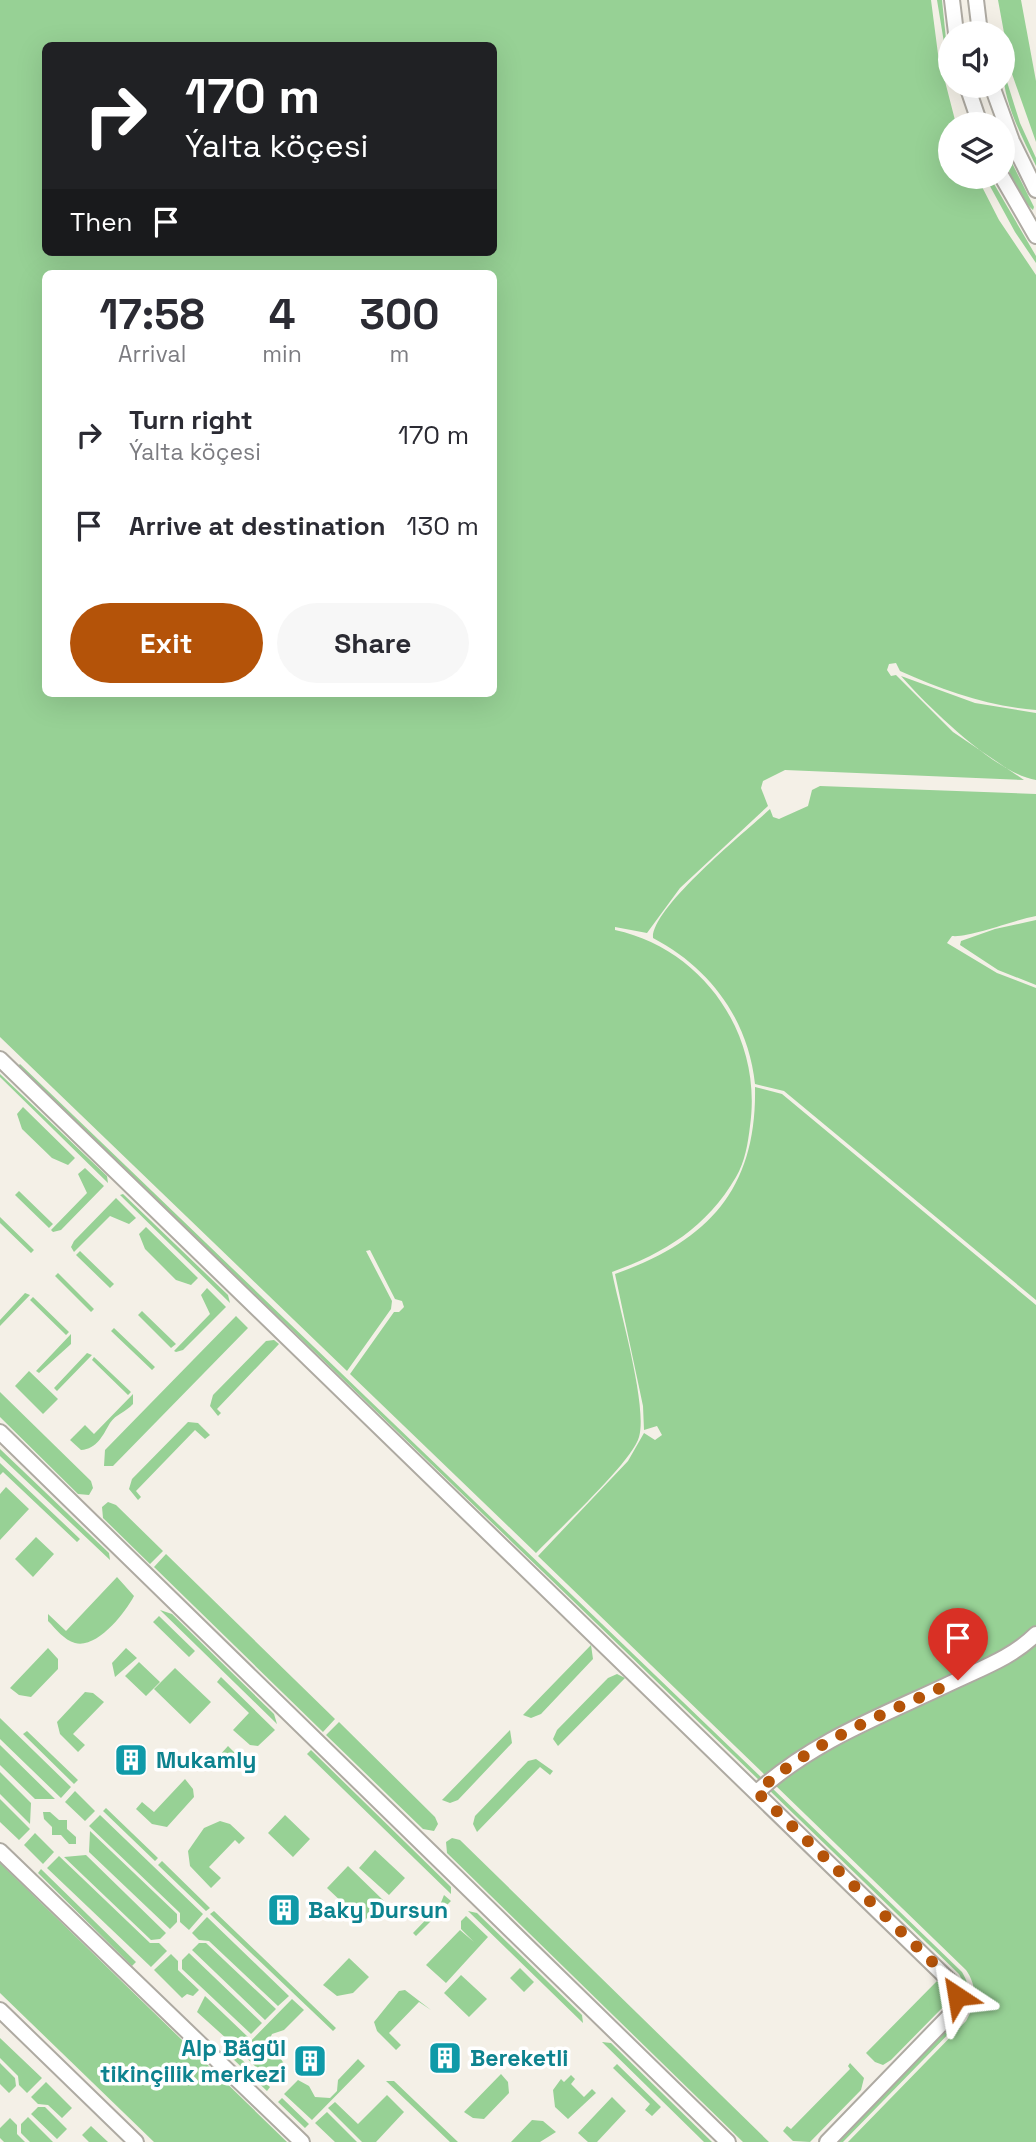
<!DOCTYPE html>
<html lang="en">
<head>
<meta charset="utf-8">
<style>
  :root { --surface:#fff; --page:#f7f7f7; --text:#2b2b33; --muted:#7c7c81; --accent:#b45309 }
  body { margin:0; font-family:"Space Grotesk",sans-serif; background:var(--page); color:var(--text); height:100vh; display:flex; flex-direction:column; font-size:26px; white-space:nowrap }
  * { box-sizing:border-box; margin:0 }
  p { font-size:23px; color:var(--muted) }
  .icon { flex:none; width:38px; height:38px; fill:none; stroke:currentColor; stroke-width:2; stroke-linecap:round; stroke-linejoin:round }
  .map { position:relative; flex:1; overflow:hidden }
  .side { position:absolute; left:42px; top:270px; width:455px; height:427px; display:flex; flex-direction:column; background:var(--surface); border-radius:10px; box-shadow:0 7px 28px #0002 }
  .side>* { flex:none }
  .banner { position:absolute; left:42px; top:42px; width:455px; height:214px; border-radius:10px; box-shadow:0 7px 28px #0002; background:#202124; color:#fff; overflow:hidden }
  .tools { position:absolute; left:938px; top:21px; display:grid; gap:14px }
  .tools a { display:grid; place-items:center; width:77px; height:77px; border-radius:50%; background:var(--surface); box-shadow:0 7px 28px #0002; font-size:35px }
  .pin { position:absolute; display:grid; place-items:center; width:60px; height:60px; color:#fff; margin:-72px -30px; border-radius:50% 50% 50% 0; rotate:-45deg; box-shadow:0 0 7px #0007 }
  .pin .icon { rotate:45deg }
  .me { position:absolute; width:77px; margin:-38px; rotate:327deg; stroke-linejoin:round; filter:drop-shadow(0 0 5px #0008) }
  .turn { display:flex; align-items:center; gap:24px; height:147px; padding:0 28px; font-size:32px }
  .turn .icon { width:91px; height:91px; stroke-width:2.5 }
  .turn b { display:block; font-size:49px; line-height:60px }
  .then { display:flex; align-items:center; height:66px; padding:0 28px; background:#0003; gap:14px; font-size:26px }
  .eta { display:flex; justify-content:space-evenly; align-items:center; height:119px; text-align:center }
  .eta b { font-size:42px; font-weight:700; line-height:49px }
  .action { display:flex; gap:14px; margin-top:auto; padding:14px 28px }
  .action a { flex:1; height:80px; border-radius:42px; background:var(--accent); color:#fff; font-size:28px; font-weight:700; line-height:80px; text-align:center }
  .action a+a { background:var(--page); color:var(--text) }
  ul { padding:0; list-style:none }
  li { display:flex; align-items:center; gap:21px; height:91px; padding:0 28px }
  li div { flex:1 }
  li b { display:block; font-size:26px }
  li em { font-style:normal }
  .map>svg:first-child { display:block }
</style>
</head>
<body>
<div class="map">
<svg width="1036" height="2142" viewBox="0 0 1036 2142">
  <rect width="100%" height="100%" fill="#f4f0e7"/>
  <path fill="#97d195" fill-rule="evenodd" d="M 0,0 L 931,0 L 938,54 L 956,124 L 950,124 L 950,177 L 977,177 L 999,220 L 1036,275 L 1036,710 C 988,706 944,691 900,671 L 896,663 L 889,664 L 887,670 L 891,676 L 896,675 L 953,732 L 1024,780 L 785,770 L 763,781 L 761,788 L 768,806 L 680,888 L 647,933 L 615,927 L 615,930 C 704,949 763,1036 750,1126 C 748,1143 745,1162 736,1177 C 707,1227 665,1253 612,1272 C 619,1308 648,1406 639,1437 C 633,1461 557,1531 536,1553 L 350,1374 L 394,1312 L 399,1312 L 404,1307 L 402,1301 L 395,1299 L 370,1250 L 366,1251 L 392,1301 L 391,1309 L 347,1371 L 0,1037 ZM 46,46 L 494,46 L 494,252 L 46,252 ZM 494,273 L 494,693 L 46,693 L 46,273 Z
    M 937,0 L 942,0 L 950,79 Z
    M 998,0 L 1021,0 L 1036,81 L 1036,142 L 1011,71 Z
    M 1003,69 L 1020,123 L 1036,158 L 1036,166 C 1022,137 1003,102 1003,69 Z
    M 1003,145 L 1034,207 L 1033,210 C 1019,199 1003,163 1003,145 Z
    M 985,177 L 990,177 L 1036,256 L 1036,263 L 1015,232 Z
    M 901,676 L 975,703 L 1036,713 L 1036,780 C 998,775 927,706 901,676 Z
    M 820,786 L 1036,794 L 1036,916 C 1014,920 969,938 952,936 L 947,943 L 997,973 L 1036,988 L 1036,1300 L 784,1091 L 755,1084 C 748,1019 710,968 653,938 C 651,908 745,832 770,809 L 773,817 L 779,819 L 808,806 L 812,790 Z
    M 1036,920 L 1036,985 L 998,970 L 960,945 L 961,941 L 995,929 Z
    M 20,1064 L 763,1779 L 760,1781 L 18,1066 Z
    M 0,1074 L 107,1176 L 108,1183 L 0,1077 Z
    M 755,1087 L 782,1094 L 1036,1305 L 1036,1625 L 1017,1645 L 766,1776 L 538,1556 L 628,1461 L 644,1433 L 655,1440 L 662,1435 L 657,1426 L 644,1430 L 643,1406 L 615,1274 C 708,1241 757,1189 755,1087 Z
    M 23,1107 L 75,1158 L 68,1165 L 52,1158 L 22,1129 L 17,1114 Z
    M 85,1168 L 104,1186 L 61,1230 L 53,1232 L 51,1230 L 87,1193 L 78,1174 Z
    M 19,1191 L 53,1224 L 49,1228 L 15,1195 Z
    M 123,1194 L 228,1295 L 230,1303 L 120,1195 Z
    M 116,1198 L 136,1218 L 129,1224 L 110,1216 L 74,1252 L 71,1247 L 74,1241 Z
    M 0,1217 L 34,1250 L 31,1253 L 0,1223 Z
    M 146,1227 L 198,1278 L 191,1285 L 176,1280 L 145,1249 L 139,1234 Z
    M 80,1251 L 114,1284 L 110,1288 L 76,1255 Z
    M 58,1273 L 94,1309 L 91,1312 L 55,1276 Z
    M 207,1288 L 226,1307 L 183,1350 L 176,1352 L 174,1351 L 210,1314 L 201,1295 Z
    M 25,1293 L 30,1295 L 0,1326 L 0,1320 Z
    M 33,1297 L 69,1332 L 66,1335 L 30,1300 Z
    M 142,1311 L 176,1344 L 171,1348 L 138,1315 Z
    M 236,1316 L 248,1328 L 113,1466 L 104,1466 L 105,1450 Z
    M 114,1328 L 155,1367 L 152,1370 L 111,1331 Z
    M 71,1334 L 71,1344 L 39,1373 L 36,1371 Z
    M 274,1340 L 279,1344 L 217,1409 L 221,1413 L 218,1416 L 210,1406 L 213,1395 L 266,1341 Z
    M 87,1353 L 92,1355 L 57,1391 L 54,1388 Z
    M 94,1357 L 131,1392 L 128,1395 L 92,1360 Z
    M 29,1371 L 58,1399 L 43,1414 L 15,1386 Z
    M 0,1392 L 91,1481 L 93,1488 L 89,1495 L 78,1494 L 0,1417 Z
    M 133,1394 L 133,1404 C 126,1412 116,1414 110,1423 C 103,1435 97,1449 81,1450 L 70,1440 L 85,1425 L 94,1434 Z
    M 188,1422 L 198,1423 L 210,1435 L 205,1439 L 195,1430 L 136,1491 L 141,1497 L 138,1500 L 129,1489 L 132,1479 Z
    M 0,1449 L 109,1553 L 110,1560 L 0,1456 Z
    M 0,1463 L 80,1539 L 77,1542 L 3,1472 L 0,1475 Z
    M 6,1487 L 29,1509 L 0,1540 L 0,1494 Z
    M 108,1502 L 116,1505 L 163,1551 L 150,1564 L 103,1518 L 102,1507 Z
    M 36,1537 L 54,1554 L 33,1577 L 15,1559 Z
    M 166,1554 L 335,1719 L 323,1732 L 154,1567 Z
    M 117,1577 L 134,1596 C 125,1613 97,1649 75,1643 C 64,1640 56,1629 48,1621 L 48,1614 L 66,1631 Z
    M 160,1610 L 172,1614 L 274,1714 L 277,1724 Z
    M 159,1616 L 195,1651 L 189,1657 L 153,1622 Z
    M 1036,1639 L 1036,2142 L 848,2142 L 966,2021 C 976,2004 978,1987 966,1970 L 774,1784 L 811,1757 Z
    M 591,1645 L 593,1659 L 541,1714 L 531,1718 L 523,1715 Z
    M 48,1648 L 58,1659 L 58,1669 L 31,1697 L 19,1695 L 10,1688 Z
    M 126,1648 L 137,1658 L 115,1677 L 112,1663 Z
    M 139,1662 L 160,1682 L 146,1696 L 125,1676 Z
    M 175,1668 L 211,1702 L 190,1724 L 154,1689 Z
    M 617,1674 L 625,1678 L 558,1746 L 553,1739 L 557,1730 L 608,1678 Z
    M 221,1677 L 275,1730 L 258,1746 L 250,1745 L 233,1730 L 249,1713 L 217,1682 Z
    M 85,1692 L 93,1693 L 104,1702 L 73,1734 L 85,1745 L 78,1752 L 60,1734 L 57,1722 Z
    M 0,1718 L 71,1787 L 61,1798 L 0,1739 Z
    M 339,1722 L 435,1817 L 438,1824 L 434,1831 L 423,1829 L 326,1735 Z
    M 510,1730 L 512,1743 L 458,1800 L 450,1803 L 442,1800 Z
    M 27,1731 L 78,1780 L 74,1784 L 23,1734 Z
    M 0,1745 L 55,1799 L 35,1799 L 0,1765 Z
    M 228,1746 L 237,1755 L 221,1771 L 209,1767 Z
    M 311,1750 L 451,1887 L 451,1894 L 307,1754 Z
    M 536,1759 L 553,1771 L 550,1775 L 540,1767 L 477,1832 L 473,1824 L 475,1816 L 528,1761 Z
    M 0,1772 L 31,1803 L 30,1824 L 0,1794 Z
    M 185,1779 L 193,1789 L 194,1797 L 167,1827 L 152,1824 L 136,1809 L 142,1802 L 154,1812 Z
    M 771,1787 L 962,1972 C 972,1989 972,2002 962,2020 L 843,2142 L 838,2142 L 959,2018 C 969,2002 968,1989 959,1974 L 768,1789 Z
    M 75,1791 L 95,1811 L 85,1821 L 65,1802 Z
    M 0,1799 L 30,1829 L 19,1840 L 0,1822 Z
    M 106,1808 L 158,1858 L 155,1861 L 103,1811 Z
    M 43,1812 L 50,1812 L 59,1820 L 67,1820 L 67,1829 L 76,1837 L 76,1844 L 69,1844 L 61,1835 L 52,1835 L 52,1827 L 44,1819 Z
    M 100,1815 L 203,1914 L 189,1930 L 180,1922 L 180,1913 L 89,1826 Z
    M 285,1815 L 310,1839 L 293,1857 L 268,1833 Z
    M 220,1821 L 230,1824 L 245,1838 L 239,1844 L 235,1840 L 209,1867 L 221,1878 L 211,1888 L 190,1866 L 188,1851 L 204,1828 Z
    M 90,1831 L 177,1914 L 177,1922 L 170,1929 L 89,1852 Z
    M 35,1833 L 54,1852 L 43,1864 L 24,1845 Z
    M 452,1838 L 460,1840 L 769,2142 L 743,2142 L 447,1853 L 446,1842 Z
    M 375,1850 L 405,1878 L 389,1895 L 359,1868 Z
    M 86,1855 L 166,1933 L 160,1939 L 151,1940 L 64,1857 Z
    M 59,1856 L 150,1943 L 159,1943 L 167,1951 L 151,1967 L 47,1868 Z
    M 162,1861 L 210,1908 L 206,1911 L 158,1865 Z
    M 0,1863 L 287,2142 L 154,2142 L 0,1993 Z
    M 348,1866 L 384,1901 L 363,1922 L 327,1888 Z
    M 41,1869 L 136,1962 L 132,1966 L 38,1873 Z
    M 444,1895 L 451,1901 L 416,1936 L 413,1933 L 440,1905 Z
    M 214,1911 L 336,2028 L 333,2031 L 210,1914 Z
    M 468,1911 L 477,1913 L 582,2015 L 583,2023 Z
    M 466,1916 L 488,1937 L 446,1983 L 426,1965 L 460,1930 L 474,1942 L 461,1929 L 461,1921 Z
    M 207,1917 L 289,1996 L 278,2006 L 209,1941 L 199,1940 L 192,1933 Z
    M 199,1943 L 206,1943 L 276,2009 L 265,2020 L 192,1950 Z
    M 189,1953 L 262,2023 L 251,2034 L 182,1969 L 182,1960 Z
    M 171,1954 L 178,1961 L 178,1970 L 199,1990 L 193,1996 L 187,1994 L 182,1998 L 154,1970 Z
    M 349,1958 L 369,1977 L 353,1993 L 337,1996 L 323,1985 Z
    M 520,1968 L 534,1982 L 524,1992 L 510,1978 Z
    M 461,1975 L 487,1999 L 469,2017 L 444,1993 Z
    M 937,1981 L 948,1993 L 945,2005 L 891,2060 L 883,2065 L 875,2062 L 866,2053 Z
    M 405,1990 L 431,2010 L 419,2002 L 389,2033 L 401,2045 L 396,2050 L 377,2031 L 374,2022 L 399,1991 Z
    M 205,1996 L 248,2037 L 237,2048 L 197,2012 Z
    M 292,1999 L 304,2010 L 284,2030 L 272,2034 L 268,2043 L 271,2053 L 281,2059 L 288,2070 L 274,2084 L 240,2052 Z
    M 0,2038 L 42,2078 L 27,2093 L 19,2085 L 18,2076 L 0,2058 Z
    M 602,2042 L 611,2043 L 712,2142 L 704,2142 Z
    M 237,2055 L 270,2087 L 267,2091 L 233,2059 Z
    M 358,2059 L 365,2066 L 312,2120 L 284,2094 L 298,2080 L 309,2086 L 315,2097 L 330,2098 L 337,2091 L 338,2080 Z
    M 0,2063 L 15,2078 L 16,2086 L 9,2093 L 0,2084 Z
    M 850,2063 L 864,2078 L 861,2090 L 810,2142 L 793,2141 L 783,2131 L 787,2126 L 791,2129 L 850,2069 L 848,2066 Z
    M 617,2064 L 661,2107 L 652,2116 L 645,2110 L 650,2104 L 613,2068 Z
    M 501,2074 L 508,2082 L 509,2093 L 484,2119 L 473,2118 L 464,2112 Z
    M 571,2075 L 575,2079 L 571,2084 L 584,2097 L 592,2089 L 596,2093 L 568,2119 L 555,2107 L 553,2090 L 561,2079 L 564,2082 Z
    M 386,2081 L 394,2081 L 458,2142 L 450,2142 Z
    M 46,2082 L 72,2108 L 62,2118 L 48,2105 L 38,2104 L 31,2097 Z
    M 387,2095 L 404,2112 L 376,2142 L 362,2142 L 328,2108 L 335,2102 L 358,2124 Z
    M 612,2097 L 626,2111 L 597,2142 L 588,2142 L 578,2133 Z
    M 282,2098 L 309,2124 L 305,2128 L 278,2102 Z
    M 38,2107 L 45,2107 L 67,2129 L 57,2139 L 31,2114 Z
    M 327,2112 L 357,2142 L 335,2142 L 315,2123 Z
    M 28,2117 L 53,2142 L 30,2142 L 21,2133 L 21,2124 Z
    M 10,2118 L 17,2125 L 17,2134 L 25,2142 L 4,2142 L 0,2138 L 0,2128 Z
    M 532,2120 L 543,2121 L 556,2132 L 540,2142 L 511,2142 Z
    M 91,2126 L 108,2142 L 89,2142 L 82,2135 Z"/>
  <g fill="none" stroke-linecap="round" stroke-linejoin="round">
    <defs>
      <path id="minor" d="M 952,0 L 956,33
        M 976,0 L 980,33
        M 967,86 L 980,124
        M 992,86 L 1012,141 L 1036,190
        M 1002,177 L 1036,236
        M 0,1059 L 952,1983 L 957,1996 L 952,2013 L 827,2142
        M 0,1432 L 728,2142
        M 757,1792 C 814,1740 884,1715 953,1682 C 982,1668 1013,1657 1036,1634
        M 0,1851 L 302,2142
        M 0,2010 L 136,2142"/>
    </defs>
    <use href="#minor" stroke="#aeaaa2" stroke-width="18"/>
    <use href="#minor" stroke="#fff" stroke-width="14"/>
  </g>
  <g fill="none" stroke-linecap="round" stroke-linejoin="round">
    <path stroke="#b45309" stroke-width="12" stroke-dasharray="0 21.6" d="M 957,1996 L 946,1975 L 757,1792 C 815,1739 888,1713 958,1680"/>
  </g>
  <defs>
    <symbol id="building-square" viewBox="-11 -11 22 22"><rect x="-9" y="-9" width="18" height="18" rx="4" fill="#0f9aa8" stroke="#fff"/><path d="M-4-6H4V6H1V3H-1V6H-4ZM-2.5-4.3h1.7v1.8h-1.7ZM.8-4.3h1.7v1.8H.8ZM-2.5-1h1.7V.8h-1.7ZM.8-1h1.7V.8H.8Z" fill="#fff"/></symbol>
  </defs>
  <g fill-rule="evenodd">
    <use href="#building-square" x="112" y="1741" width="38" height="38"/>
    <use href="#building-square" x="265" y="1891" width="38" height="38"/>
    <use href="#building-square" x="426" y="2039" width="38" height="38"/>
    <use href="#building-square" x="291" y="2042" width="38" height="38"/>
  </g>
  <g text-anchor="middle" stroke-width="7" stroke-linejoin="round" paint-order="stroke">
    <g font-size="23" font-weight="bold" fill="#0d838f" stroke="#fff" text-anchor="start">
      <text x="156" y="1768">Mukamly</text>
      <text x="308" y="1918">Baky Dursun</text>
      <text x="286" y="2056" text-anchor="end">Alp Bägül<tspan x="286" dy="26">tikinçilik merkezi</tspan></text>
      <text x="470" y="2066">Bereketli</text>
    </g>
  </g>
</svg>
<div class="tools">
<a><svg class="icon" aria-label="sound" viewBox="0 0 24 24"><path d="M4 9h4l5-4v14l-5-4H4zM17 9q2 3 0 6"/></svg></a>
<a><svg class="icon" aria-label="layers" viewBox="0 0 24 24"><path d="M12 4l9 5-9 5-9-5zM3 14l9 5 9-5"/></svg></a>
</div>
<div class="pin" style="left:958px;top:1680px;background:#d93025"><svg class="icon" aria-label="arrive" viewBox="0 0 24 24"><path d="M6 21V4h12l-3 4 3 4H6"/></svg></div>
<svg class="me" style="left:957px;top:1996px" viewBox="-20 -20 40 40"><path d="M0-17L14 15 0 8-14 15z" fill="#b45309" stroke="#fff" stroke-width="4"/></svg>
<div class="banner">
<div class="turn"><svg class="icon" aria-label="right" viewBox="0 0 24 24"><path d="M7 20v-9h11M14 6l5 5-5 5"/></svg><div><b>170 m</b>Ýalta köçesi</div></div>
<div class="then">Then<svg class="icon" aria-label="arrive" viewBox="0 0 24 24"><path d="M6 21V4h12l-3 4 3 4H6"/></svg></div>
</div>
<section class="side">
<div class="eta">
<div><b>17:58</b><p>Arrival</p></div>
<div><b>4</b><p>min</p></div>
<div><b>300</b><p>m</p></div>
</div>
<ul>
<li><svg class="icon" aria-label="right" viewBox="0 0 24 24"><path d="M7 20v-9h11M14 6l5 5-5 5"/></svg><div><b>Turn right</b><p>Ýalta köçesi</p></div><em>170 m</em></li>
<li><svg class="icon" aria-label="arrive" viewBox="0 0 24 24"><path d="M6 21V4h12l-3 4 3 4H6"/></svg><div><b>Arrive at destination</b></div><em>130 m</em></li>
</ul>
<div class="action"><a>Exit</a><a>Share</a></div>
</section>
</div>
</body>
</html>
